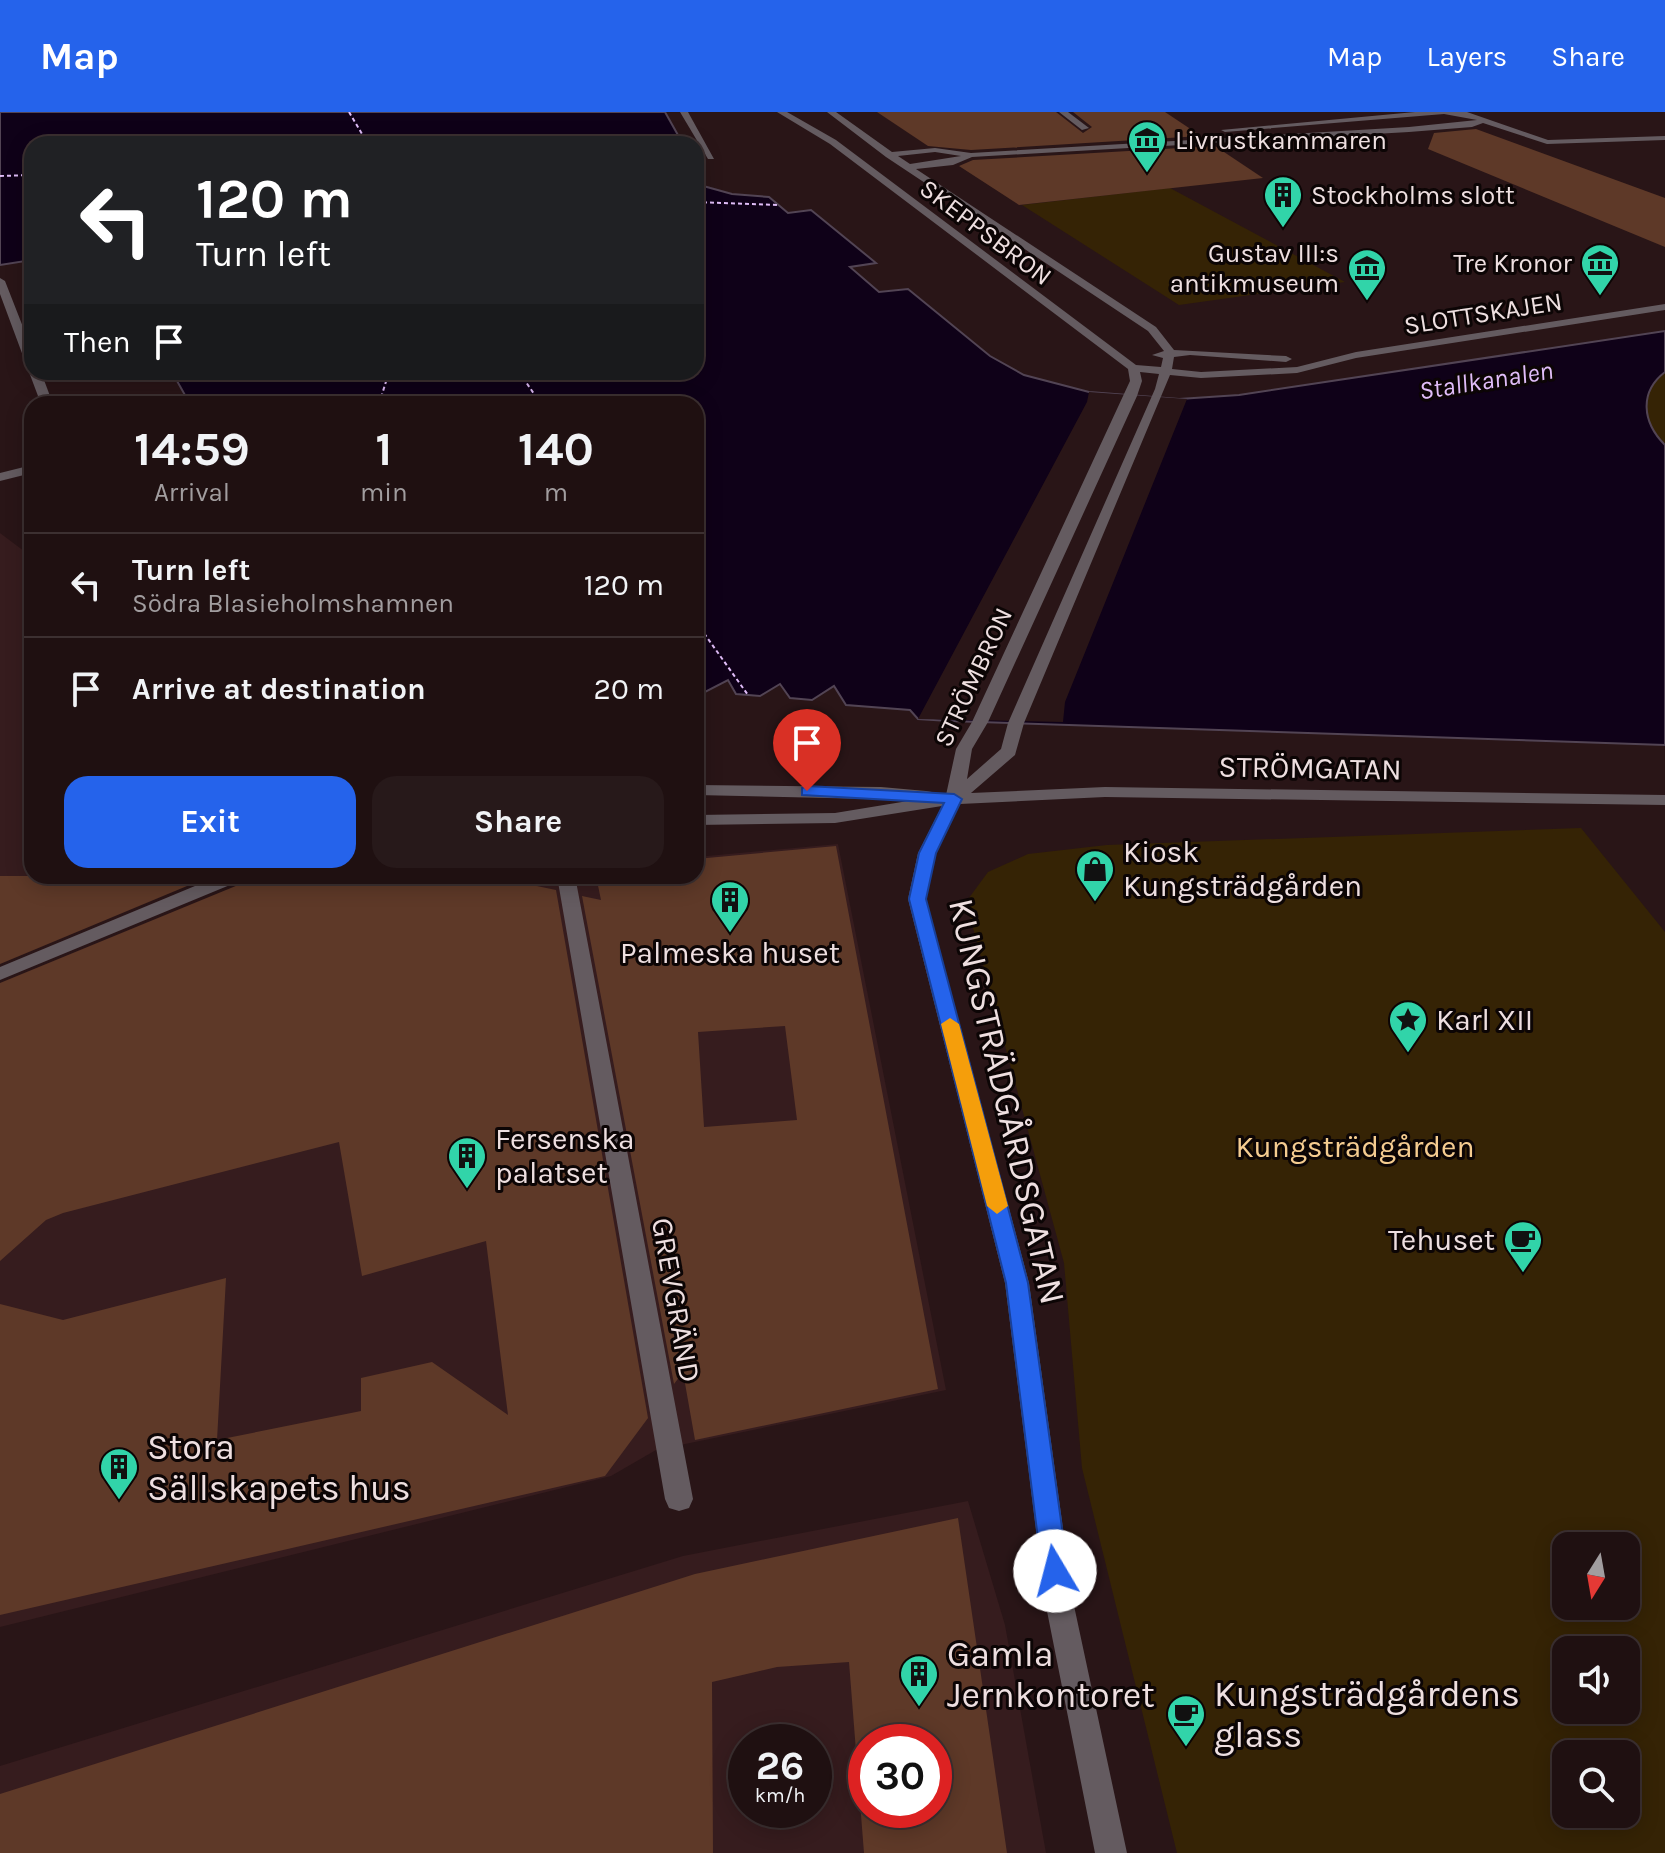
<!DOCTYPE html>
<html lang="en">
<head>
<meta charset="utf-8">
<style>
  :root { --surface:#1f1011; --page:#27191a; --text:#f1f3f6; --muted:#a19d9f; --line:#3c3031; --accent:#2563eb }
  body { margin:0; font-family:Karla,sans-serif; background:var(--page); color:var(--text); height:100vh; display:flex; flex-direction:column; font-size:30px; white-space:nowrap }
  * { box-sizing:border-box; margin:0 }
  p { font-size:26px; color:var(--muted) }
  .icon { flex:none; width:44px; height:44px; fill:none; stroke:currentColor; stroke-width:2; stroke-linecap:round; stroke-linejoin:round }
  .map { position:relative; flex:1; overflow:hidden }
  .side { position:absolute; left:24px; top:284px; width:680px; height:488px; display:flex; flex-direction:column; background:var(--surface); border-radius:24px; box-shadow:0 4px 20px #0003,0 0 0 2px var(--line) }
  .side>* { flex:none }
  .banner { position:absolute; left:24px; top:24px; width:680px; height:244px; border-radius:24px; box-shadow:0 4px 20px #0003,0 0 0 2px var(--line); background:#202124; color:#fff; overflow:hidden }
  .needle { width:52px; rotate:191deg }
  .buttons { position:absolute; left:1552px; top:1420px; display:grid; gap:16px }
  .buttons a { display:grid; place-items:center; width:88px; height:88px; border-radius:16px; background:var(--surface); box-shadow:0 4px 20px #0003,0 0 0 2px var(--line); font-size:40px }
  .speed { position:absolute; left:728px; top:1612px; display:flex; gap:16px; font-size:40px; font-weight:700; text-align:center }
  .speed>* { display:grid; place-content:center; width:104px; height:104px; border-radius:50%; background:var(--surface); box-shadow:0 4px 20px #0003,0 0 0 2px var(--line); line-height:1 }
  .speed small { font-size:20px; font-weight:400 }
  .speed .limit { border:12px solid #d22; background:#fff; color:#111 }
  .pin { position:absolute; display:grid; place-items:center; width:68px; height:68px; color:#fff; margin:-82px -34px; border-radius:50% 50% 50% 0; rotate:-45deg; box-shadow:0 0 8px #0007 }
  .pin .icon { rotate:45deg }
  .me { position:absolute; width:88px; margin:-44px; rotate:352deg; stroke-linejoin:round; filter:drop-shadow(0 0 6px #0008) }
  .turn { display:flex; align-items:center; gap:28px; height:168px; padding:0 40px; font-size:36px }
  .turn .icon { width:104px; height:104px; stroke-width:2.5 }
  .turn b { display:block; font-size:56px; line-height:68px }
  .then { display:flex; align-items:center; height:76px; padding:0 40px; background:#0003; gap:16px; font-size:30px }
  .eta { display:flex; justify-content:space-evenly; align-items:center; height:136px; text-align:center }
  .eta b { font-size:48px; font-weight:700; line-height:56px }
  .primary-button { display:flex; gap:16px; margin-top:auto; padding:16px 40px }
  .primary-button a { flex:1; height:92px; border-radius:24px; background:var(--accent); color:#fff; font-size:32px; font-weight:700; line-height:92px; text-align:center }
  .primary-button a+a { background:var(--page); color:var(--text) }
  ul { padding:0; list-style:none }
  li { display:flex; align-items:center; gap:24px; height:104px; padding:0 40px; border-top:2px solid var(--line) }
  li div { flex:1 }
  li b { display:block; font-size:30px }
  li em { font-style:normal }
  header { display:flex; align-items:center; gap:48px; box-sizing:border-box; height:112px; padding:0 40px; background:var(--accent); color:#fff }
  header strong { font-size:38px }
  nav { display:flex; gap:44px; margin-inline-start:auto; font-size:28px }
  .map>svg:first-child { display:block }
</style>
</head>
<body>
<header>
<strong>Map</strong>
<nav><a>Map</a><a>Layers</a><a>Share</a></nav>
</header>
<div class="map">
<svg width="1665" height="1741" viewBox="0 0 1665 1741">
  <rect width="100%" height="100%" fill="#291517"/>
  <path fill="#361c1e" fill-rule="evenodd" d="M 0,421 L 32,445 L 32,764 L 0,845 Z
    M 838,732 L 946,1278 L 656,1338 L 611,1364 L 0,1515 L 0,895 L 302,764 L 696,764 L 696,745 Z
    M 968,1389 L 1005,1513 L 1046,1741 L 0,1741 L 0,1654 L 683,1444 ZM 746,1630 L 814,1630 L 814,1698 L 746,1698 ZM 866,1630 L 934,1630 L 934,1698 L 866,1698 Z"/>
  <path fill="#352305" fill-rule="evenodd" d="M 1170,76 L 1345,170 L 1179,193 L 1022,93 Z
    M 1665,260 L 1665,333 C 1642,311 1639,280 1665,260 Z
    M 1581,716 L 1665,820 L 1665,1741 L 1177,1741 L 1082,1356 L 1064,1151 L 966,790 L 988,760 L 1028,742 L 1107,733 ZM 1566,1434 L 1626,1434 L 1626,1494 L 1566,1494 ZM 1566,1538 L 1626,1538 L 1626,1598 L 1566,1598 ZM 1566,1642 L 1626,1642 L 1626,1702 L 1566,1702 Z"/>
  <path fill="#0f0118" stroke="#524454" stroke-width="2" d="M 0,0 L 665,0 L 683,32 L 32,32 L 32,148 L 0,153 Z
    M 696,72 L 732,82 L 769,85 L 788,101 L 811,98 L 876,151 L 850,155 L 879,180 L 908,177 L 990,244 L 1024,263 L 1089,280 L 1179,287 L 1239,283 L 1665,219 L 1665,260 C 1639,280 1642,310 1665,333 L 1665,633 L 949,609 L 918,607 L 910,598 L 846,593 L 834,574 L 812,588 L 790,586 L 780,572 L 760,584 L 736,582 L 728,568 L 705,580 L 696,579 L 696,292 L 190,292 L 172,260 L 696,260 Z"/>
  <path fill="#291517" d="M 1089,280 L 1187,287 L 1065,590 L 1063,610 L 918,607 L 1087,290 Z"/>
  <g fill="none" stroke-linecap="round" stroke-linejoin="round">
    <path stroke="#e0bdf8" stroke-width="2" stroke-dasharray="4 3" stroke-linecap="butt" d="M 349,0 L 368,32
      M 0,64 L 32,63
      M 696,90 L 779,93
      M 519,260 L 541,292
      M 379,292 L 389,260
      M 696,510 L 748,583"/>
  </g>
  <path fill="#5e3928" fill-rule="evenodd" d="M 877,0 L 1056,0 L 1083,21 L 1092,15 L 1073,0 L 1165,0 L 1201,24 L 971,38 L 928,34 Z
    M 1476,17 L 1665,86 L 1665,135 L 1428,37 L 1434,21 Z
    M 1215,34 L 1263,66 L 1019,93 L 959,54 L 973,48 Z
    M 836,734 L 938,1277 L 695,1328 L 683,1260 L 674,1272 L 582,784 L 601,788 L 596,764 L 696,764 L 696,747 ZM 785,914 L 797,1008 L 704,1015 L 698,920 Z
    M 0,764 L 211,764 L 0,852 Z
    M 247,764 L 489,764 L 556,778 L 648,1306 L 605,1364 L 0,1503 L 0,1192 L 63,1208 L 226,1166 L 217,1328 L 361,1299 L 361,1266 L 432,1250 L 508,1303 L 486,1129 L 362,1164 L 339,1030 L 63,1101 L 46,1108 L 0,1149 L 0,871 L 243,771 Z
    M 958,1406 L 1007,1741 L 864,1741 L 849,1550 L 777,1555 L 712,1570 L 713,1741 L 0,1741 L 0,1682 L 695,1462 ZM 866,1630 L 934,1630 L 934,1698 L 866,1698 Z"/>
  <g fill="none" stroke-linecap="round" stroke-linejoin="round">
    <path fill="#645b60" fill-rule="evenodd" d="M 680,0 L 688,0 L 714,47 L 708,47 Z
      M 777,0 L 787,0 L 836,28 L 1136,253 L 1161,255 L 1163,246 L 1152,243 L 1164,239 L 1148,219 L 886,45 L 827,0 L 836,0 L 892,40 L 935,36 L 971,41 L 1409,15 L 1477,8 L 1444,2 L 1225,20 L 1221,18 L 1415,0 L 1467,0 L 1548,28 L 1665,24 L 1665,28 L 1547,32 L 1483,11 L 1472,15 L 1409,20 L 972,45 L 953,53 L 916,57 L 1156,215 L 1174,238 L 1286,244 L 1292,247 L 1286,250 L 1190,243 L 1174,245 L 1172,257 L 1201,260 L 1297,255 L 1356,240 L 1665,192 L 1665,198 L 1356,246 L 1297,261 L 1201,266 L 1170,263 L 1024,611 L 1015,643 L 971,681 L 1105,675 L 1665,683 L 1665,693 L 1105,685 L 960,692 L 936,741 L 926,787 L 1029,1171 L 1073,1489 L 1127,1741 L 1095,1741 L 1045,1489 L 1005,1171 L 908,787 L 918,741 L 942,694 L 835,711 L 696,713 L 696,703 L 835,701 L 914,688 L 696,683 L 696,673 L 881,675 L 926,679 L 932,680 L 934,685 L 946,683 L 956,637 L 972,610 L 1130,269 L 1128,257 L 830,32 ZM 935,40 L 961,44 L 910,52 L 898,44 ZM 1140,260 L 1159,262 L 1155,277 L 1008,611 L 1001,637 L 967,667 L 972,637 L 988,610 L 1137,284 L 1142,269 Z
      M 1059,0 L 1068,0 L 1089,16 L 1082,18 Z
      M 0,166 L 5,169 L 32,238 L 32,255 L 26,252 L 0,182 Z
      M 32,257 L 32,260 L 41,260 L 53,292 L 41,292 L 29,260 Z
      M 32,353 L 32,361 L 0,369 L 0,361 Z
      M 219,764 L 244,764 L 242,768 L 0,868 L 0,855 Z
      M 557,764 L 575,764 L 693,1387 L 689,1396 L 679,1399 L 669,1396 L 665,1387 Z"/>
  </g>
  <path fill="#2563eb" stroke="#184099" stroke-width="2" d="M 807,674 L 954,682 L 962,687 L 936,741 L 926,787 L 1028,1171 L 1068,1459 L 1064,1467 L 1055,1471 L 1046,1467 L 1042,1459 L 1006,1171 L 909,787 L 919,741 L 944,691 L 802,683 L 802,676 Z"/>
  <path fill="#f59e0b" d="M 950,906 L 959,912 L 1008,1094 L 997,1102 L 987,1094 L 941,912 Z"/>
  <defs>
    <symbol id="museum-pin" viewBox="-11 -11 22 30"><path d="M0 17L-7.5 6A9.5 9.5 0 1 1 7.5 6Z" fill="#31d4a9" stroke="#0c0505"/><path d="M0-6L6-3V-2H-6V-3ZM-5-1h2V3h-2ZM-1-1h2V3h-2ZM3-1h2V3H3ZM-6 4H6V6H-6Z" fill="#111"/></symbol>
    <symbol id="building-pin" viewBox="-11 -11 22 30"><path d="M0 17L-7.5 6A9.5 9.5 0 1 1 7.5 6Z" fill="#31d4a9" stroke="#0c0505"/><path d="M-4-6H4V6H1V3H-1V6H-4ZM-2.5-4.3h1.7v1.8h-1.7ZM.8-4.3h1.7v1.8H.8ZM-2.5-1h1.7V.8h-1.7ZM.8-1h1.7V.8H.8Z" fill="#111"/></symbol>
    <symbol id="shop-pin" viewBox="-11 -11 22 30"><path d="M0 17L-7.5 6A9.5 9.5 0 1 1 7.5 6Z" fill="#31d4a9" stroke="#0c0505"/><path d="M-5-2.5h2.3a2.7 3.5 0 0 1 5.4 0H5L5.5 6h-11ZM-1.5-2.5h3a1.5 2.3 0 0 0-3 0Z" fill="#111"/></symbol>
    <symbol id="sight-pin" viewBox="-11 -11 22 30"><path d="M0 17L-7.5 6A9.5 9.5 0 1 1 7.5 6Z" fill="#31d4a9" stroke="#0c0505"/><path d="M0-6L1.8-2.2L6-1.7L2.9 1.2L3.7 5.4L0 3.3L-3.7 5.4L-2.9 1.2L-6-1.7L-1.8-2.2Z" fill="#111"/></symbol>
    <symbol id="cafe-pin" viewBox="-11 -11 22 30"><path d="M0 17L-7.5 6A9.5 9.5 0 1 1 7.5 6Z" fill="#31d4a9" stroke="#0c0505"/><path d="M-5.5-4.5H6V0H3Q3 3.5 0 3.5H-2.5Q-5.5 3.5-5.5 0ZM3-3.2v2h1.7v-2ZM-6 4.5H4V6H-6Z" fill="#111"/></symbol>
  </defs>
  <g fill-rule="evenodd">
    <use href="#museum-pin" x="1125" y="6" width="44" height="60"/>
    <use href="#building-pin" x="1261" y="61" width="44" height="60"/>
    <use href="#museum-pin" x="1578" y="129" width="44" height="60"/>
    <use href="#museum-pin" x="1345" y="134" width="44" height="60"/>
    <use href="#shop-pin" x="1073" y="735" width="44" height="60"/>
    <use href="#building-pin" x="708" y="766" width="44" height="60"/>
    <use href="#sight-pin" x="1386" y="886" width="44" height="60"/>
    <use href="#building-pin" x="445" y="1022" width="44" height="60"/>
    <use href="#cafe-pin" x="1501" y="1106" width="44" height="60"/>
    <use href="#building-pin" x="97" y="1333" width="44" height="60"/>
    <use href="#building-pin" x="897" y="1540" width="44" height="60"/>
    <use href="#cafe-pin" x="1164" y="1580" width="44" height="60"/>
  </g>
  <g text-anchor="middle" stroke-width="6" stroke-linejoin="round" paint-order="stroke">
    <g font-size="26" fill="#eedfe0" stroke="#0c0505" text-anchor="start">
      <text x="1175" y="37">Livrustkammaren</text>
      <text x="1311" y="92">Stockholms slott</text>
      <text x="1339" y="150" text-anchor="end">Gustav III:s<tspan x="1339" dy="30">antikmuseum</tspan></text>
      <text x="1572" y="160" text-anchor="end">Tre Kronor</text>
    </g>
    <g font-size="26" fill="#eedfe0" stroke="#0c0505">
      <text transform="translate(986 120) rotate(37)" y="9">SKEPPSBRON</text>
      <text transform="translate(1483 201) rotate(-9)" y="9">SLOTTSKAJEN</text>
      <text transform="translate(973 565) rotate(-65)" y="9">STRÖMBRON</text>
    </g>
    <g font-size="26" font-style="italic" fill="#e0bdf8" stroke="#0c0505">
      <text transform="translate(1486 268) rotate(-9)" y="9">Stallkanalen</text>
    </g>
    <g font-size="30" fill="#eedfe0" stroke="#0c0505">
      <text transform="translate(1310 656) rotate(1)" y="10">STRÖMGATAN</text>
      <text transform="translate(676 1188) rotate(80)" y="10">GREVGRÄND</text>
    </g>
    <g font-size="30" fill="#eedfe0" stroke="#0c0505" text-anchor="start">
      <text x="1123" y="750">Kiosk<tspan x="1123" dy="34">Kungsträdgården</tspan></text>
      <text x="730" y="851" text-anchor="middle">Palmeska huset</text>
      <text x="1436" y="918">Karl XII</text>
      <text x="495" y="1037">Fersenska<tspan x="495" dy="34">palatset</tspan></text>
      <text x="1495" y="1138" text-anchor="end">Tehuset</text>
    </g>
    <g font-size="30" fill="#f5cc90" stroke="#0c0505">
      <text x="1355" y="1045">Kungsträdgården</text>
    </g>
    <g font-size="36" fill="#eedfe0" stroke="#0c0505">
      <text transform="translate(1008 989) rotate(77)" y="13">KUNGSTRÄDGÅRDSGATAN</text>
    </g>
    <g font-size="36" fill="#eedfe0" stroke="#0c0505" text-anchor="start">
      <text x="147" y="1347">Stora<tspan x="147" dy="41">Sällskapets hus</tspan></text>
      <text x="947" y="1554">Gamla<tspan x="947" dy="41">Jernkontoret</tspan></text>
      <text x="1214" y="1594">Kungsträdgårdens<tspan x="1214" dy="41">glass</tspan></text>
    </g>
  </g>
</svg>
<div class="buttons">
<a><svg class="needle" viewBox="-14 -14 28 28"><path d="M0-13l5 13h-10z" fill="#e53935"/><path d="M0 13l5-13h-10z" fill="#a19d9f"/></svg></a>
<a><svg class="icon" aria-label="sound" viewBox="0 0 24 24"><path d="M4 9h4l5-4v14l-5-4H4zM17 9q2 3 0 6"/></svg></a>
<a><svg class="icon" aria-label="search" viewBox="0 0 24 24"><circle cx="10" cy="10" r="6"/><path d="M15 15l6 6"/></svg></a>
</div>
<div class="speed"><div>26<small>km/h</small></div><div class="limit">30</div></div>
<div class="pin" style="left:807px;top:679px;background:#d93025"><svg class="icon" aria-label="arrive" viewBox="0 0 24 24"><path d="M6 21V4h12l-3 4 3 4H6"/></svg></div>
<svg class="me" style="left:1055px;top:1459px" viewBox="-20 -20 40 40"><circle r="19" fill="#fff"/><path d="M0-13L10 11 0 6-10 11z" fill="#2563eb"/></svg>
<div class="banner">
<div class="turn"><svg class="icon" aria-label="left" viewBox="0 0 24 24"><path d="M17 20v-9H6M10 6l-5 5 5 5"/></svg><div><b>120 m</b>Turn left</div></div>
<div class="then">Then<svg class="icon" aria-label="arrive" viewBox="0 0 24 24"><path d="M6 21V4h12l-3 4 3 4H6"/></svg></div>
</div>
<section class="side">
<div class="eta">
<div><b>14:59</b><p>Arrival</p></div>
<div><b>1</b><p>min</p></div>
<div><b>140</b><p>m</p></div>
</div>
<ul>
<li><svg class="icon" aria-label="left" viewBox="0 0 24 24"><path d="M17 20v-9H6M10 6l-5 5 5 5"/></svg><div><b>Turn left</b><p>Södra Blasieholmshamnen</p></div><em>120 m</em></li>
<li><svg class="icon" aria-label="arrive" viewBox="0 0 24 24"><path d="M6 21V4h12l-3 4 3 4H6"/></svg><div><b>Arrive at destination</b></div><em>20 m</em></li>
</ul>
<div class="primary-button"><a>Exit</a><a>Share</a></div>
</section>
</div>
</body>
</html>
